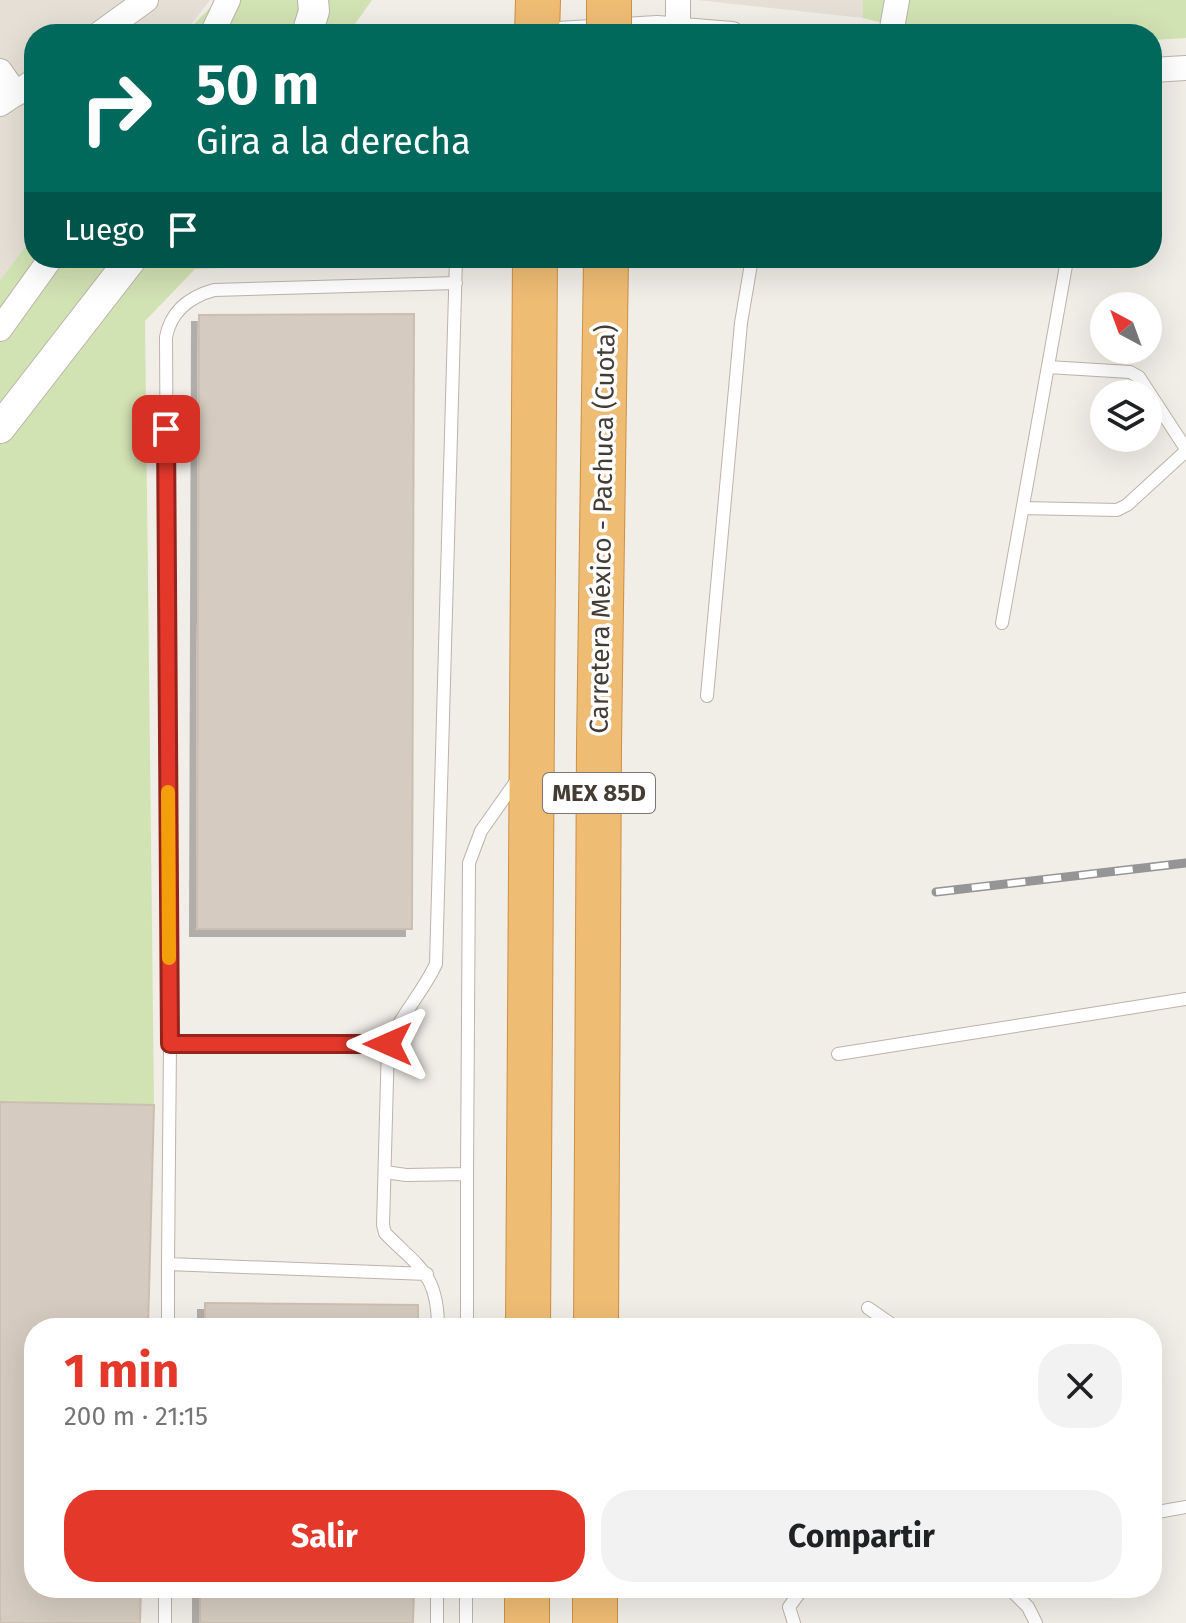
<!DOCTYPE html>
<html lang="es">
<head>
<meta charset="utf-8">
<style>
  :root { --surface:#fff; --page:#f2f2f2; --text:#202124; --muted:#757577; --accent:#e4382b }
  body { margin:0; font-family:"Fira Sans",sans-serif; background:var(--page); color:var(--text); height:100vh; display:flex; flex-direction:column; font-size:30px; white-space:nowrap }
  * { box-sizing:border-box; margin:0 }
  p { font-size:26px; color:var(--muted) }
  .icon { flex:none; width:44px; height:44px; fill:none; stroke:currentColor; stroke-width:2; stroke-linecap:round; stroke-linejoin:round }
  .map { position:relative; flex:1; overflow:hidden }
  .drawer { position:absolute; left:24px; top:1318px; width:1138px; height:280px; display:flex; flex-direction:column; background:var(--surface); border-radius:32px; box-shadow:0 8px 32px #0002 }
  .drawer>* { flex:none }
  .top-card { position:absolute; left:24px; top:24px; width:1138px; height:244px; border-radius:32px; box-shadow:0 8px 32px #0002; background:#00695c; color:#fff; overflow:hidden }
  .needle { width:52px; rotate:319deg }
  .tools { position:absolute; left:1090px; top:292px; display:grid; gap:16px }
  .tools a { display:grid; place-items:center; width:72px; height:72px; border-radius:50%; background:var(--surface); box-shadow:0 8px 32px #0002; font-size:40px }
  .pin { position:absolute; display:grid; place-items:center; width:68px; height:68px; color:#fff; margin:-34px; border-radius:16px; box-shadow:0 4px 12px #0006 }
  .me { position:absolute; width:88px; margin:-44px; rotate:270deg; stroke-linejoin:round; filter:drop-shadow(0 0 6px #0008) }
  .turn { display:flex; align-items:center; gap:28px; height:168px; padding:0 40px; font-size:36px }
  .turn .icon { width:104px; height:104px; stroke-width:2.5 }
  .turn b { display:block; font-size:56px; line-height:68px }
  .then { display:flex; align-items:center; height:76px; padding:0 40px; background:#0003; gap:16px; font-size:30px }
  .round { display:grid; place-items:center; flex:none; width:84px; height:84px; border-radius:32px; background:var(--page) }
  .summary { display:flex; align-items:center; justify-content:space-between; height:136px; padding:0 40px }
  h1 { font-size:48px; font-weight:700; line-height:60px; color:var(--accent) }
  .button { display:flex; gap:16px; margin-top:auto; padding:16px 40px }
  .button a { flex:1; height:92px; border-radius:32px; background:var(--accent); color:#fff; font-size:32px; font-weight:700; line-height:92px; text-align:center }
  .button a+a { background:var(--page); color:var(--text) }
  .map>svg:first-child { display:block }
</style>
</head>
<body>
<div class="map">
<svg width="1186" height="1623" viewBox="0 0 1186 1623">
  <defs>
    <filter id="shadow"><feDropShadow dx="-7" dy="7" stdDeviation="0" flood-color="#0004"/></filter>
  </defs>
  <rect width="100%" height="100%" fill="#f1ede7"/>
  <path fill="#e5dfd5" d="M 0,0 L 210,0 L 184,34 L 34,34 L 34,235 L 0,280 Z
    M 697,0 L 863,0 L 863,18 Z"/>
  <path fill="#d1e2b3" d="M 218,0 L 372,0 L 348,34 L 184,34 Z
    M 863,0 L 1186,0 L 1186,38 L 1152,40 L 1152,34 L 926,34 L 863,18 Z
    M 34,235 L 34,258 L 426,258 L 426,262 L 195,269 L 145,321 L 154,1105 L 0,1102 L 0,280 Z"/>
  <path fill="#d5cbc0" stroke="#ccbfb1" stroke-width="2" filter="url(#shadow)" d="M 414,314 L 412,929 L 197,929 L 199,315 Z
    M 0,1102 L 154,1105 L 148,1328 L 34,1328 L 34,1588 L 141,1588 L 140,1623 L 0,1623 Z
    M 205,1303 L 418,1305 L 418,1328 L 205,1328 Z
    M 200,1588 L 414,1588 L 413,1623 L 200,1623 Z"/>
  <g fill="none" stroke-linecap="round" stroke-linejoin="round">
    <defs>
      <path id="service" d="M 1048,367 L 1130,372 L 1139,377 L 1186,449
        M 1023,508 L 1117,510 L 1127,505 L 1186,451
        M 1002,623 L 1067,260
        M 707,696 L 741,323 L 752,258
        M 170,1044 L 388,1044
        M 838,1054 L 1186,999
        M 385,1172 L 406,1175 L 467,1174 L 467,1328
        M 467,1174 L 469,863 L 481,831 L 517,780
        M 168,1264 L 170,1044 L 166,337 C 171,311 189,297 214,290 L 456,283
        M 868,1308 L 897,1328
        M 168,1328 L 168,1264 L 427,1274
        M 438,1328 C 438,1273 419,1268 385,1233 L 383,1225 L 388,1044 C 401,1015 423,992 436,964 L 456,258
        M 1152,1513 L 1186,1507
        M 1009,1588 L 1028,1607 L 1036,1623
        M 165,1623 L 165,1588
        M 437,1623 L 437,1588
        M 466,1623 L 466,1588
        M 794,1623 L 789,1607 L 803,1588"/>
      <path id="minor" d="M 678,0 L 678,29
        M 99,34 L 146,0
        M 212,34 L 228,0
        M 558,34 L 657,28 L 732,34
        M 891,34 L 897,0
        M 1152,70 L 1186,68
        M 0,71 L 16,94
        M 0,104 L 34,81
        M 0,329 L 51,258"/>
      <path id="tertiary" d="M 307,34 L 314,11 L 313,0
        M 0,428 L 132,258"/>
      <path id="motorway" d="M 537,34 L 538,0
        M 528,1328 L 535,258
        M 596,1328 L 599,746 L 606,258
        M 527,1623 L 527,1588
        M 595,1623 L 595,1588"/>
    </defs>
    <use href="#service" stroke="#bcb4aa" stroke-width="14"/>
    <use href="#minor" stroke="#bcb4aa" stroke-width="26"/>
    <use href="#tertiary" stroke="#bcb4aa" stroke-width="32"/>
    <use href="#motorway" stroke="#cd9045" stroke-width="46"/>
    <use href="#service" stroke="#fff" stroke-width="12"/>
    <use href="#minor" stroke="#fff" stroke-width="24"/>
    <use href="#tertiary" stroke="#fff" stroke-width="30"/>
    <use href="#motorway" stroke="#efbc74" stroke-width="44"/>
    <defs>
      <path id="rail" d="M 936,892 L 1186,863"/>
    </defs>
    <use href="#rail" stroke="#959595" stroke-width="9"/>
    <use href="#rail" stroke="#fff" stroke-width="6" stroke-dasharray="18" stroke-linecap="butt"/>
    <defs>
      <path id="motorway-bridge" d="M 609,0 L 609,34"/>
    </defs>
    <use href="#motorway-bridge" stroke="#cd9045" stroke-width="46" stroke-linecap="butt"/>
    <use href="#motorway-bridge" stroke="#efbc74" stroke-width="44"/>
  </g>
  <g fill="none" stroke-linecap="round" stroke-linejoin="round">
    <defs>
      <path id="route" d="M 166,429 L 170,1044 L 388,1044"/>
    </defs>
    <use href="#route" stroke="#94241c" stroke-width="20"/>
    <use href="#route" stroke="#e4382b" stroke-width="14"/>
    <path stroke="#f59e0b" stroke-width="14" d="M 168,792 L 169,958"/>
  </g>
  <g text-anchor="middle" stroke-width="7" stroke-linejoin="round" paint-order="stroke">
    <rect fill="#fff" stroke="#7c7772" stroke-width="2" x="543" y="773" width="112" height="40" rx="6"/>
    <g font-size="24" font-weight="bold" fill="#443d36">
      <text x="599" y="801">MEX 85D</text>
    </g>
    <g font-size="26" fill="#443d36" stroke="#fff">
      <text transform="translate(602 529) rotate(-89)" y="9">Carretera México - Pachuca (Cuota)</text>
    </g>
  </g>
</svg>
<div class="tools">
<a><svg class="needle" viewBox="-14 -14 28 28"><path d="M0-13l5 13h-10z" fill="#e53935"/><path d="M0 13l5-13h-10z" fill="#757577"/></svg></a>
<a><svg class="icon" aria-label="layers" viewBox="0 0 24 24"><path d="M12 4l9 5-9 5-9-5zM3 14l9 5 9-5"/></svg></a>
</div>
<div class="pin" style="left:166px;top:429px;background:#d93025"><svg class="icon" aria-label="arrive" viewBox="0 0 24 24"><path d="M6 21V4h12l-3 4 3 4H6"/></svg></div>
<svg class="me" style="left:388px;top:1044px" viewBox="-20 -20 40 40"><path d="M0-17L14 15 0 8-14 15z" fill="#e4382b" stroke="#fff" stroke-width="4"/></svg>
<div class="top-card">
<div class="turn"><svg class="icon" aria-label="right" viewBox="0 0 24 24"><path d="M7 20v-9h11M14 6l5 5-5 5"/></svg><div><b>50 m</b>Gira a la derecha</div></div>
<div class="then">Luego<svg class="icon" aria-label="arrive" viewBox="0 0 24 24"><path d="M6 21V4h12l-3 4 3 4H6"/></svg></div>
</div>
<section class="drawer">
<div class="summary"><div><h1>1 min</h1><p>200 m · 21:15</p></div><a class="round"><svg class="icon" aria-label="close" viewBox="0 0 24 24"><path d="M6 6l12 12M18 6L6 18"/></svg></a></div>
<div class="button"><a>Salir</a><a>Compartir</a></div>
</section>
</div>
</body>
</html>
